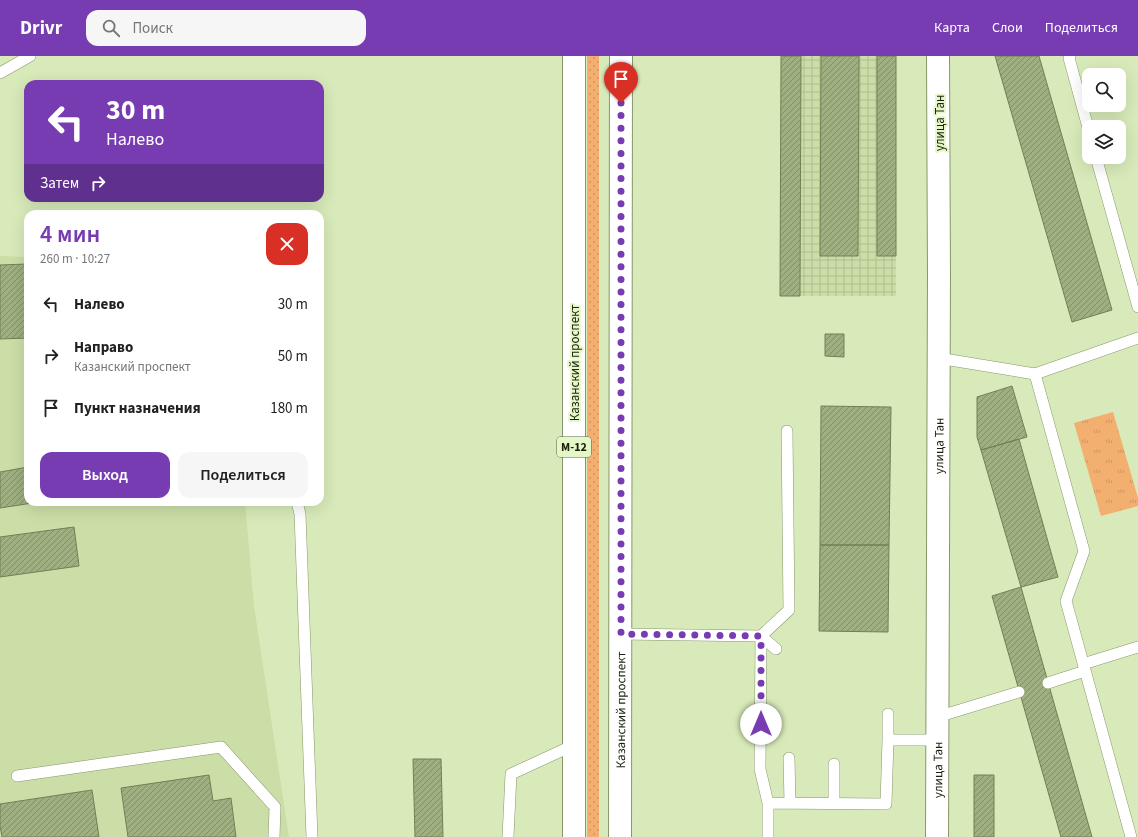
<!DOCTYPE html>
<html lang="ru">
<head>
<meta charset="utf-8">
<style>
  :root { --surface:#fff; --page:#f6f6f6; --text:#222; --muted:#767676; --accent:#773cb2 }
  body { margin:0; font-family:"Source Sans 3",sans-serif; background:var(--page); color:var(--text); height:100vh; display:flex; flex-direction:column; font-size:15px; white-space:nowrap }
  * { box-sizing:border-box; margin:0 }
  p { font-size:13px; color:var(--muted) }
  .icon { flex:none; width:22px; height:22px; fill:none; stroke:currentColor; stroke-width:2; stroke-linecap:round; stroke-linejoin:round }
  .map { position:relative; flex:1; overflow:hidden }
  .panel { position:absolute; left:24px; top:154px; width:300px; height:296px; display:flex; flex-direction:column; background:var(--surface); border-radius:12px; box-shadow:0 4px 16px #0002 }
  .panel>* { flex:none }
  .guide { position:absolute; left:24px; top:24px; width:300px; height:122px; border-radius:12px; box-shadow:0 4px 16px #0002; background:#773cb2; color:#fff; overflow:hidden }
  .controls { position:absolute; left:1082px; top:12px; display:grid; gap:8px }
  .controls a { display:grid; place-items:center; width:44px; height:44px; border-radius:8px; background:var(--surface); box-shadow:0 4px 16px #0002; font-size:20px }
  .pin { position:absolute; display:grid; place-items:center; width:34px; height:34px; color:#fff; margin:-41px -17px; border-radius:50% 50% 50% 0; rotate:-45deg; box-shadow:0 0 4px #0007 }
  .pin .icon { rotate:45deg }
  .me { position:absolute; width:44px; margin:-22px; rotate:0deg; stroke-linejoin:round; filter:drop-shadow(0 0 3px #0008) }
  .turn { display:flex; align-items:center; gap:14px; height:84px; padding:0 16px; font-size:18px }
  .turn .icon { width:52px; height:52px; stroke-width:2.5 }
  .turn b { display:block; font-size:28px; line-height:34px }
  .then { display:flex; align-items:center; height:38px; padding:0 16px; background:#0003; gap:8px; font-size:15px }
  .round { display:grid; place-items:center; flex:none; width:42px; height:42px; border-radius:12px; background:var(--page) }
  .overview { display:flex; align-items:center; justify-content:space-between; height:68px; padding:0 16px }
  h1 { font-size:24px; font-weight:600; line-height:30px; color:var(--accent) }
  .primary-button { display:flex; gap:8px; margin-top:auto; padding:8px 16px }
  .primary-button a { flex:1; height:46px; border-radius:12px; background:var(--accent); color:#fff; font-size:16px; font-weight:600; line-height:46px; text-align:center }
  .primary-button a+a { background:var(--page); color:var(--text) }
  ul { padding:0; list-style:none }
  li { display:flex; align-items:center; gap:12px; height:52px; padding:0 16px }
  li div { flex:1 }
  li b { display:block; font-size:15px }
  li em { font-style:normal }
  header { display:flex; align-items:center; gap:24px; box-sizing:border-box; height:56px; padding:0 20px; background:var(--accent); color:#fff }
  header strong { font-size:19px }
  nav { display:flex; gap:22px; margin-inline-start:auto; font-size:14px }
  .search { width:280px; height:36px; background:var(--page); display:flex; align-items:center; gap:10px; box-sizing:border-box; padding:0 14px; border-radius:12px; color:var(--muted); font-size:15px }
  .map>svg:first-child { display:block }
</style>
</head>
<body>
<header>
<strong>Drivr</strong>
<div class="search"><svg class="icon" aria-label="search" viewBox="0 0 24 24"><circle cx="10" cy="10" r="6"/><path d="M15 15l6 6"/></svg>Поиск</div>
<nav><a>Карта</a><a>Слои</a><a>Поделиться</a></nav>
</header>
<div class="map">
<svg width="1138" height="781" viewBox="0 0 1138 781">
  <defs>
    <pattern id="industrial-grid" width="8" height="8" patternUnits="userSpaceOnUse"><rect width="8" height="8" fill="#cbdea7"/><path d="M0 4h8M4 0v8" fill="none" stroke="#aebe8f"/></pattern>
    <pattern id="grass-dots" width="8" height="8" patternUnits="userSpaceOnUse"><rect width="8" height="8" fill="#f3af6f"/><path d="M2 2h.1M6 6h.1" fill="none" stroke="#d0965f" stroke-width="1.8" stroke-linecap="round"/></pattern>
    <pattern id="park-tufts" width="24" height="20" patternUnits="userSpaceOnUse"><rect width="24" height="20" fill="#f3af6f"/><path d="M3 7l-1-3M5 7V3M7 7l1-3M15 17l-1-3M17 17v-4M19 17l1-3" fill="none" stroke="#d0965f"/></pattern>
    <pattern id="building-hatch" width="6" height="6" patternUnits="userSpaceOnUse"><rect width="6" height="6" fill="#9faf81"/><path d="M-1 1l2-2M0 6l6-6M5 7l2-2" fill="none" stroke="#818e68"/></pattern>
  </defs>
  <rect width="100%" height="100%" fill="#d8eab9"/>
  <path fill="#cbdea7" d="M 0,200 L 28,201 L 28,446 L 245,446 L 254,550 L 289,781 L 0,781 Z"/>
  <path fill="url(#industrial-grid)" d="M 781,0 L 896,0 L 896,240 L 780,240 Z"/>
  <path fill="url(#grass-dots)" d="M 587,0 L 599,0 L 599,781 L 587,781 Z"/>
  <path fill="url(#park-tufts)" d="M 1113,356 L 1138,442 L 1138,450 L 1101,460 L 1074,367 Z"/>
  <path fill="url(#building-hatch)" stroke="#718053" d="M 781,0 L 801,0 L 800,240 L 780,240 Z
    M 821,0 L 859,0 L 858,200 L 820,200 Z
    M 877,0 L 896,0 L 896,200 L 877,200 Z
    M 995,0 L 1039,0 L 1112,254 L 1072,266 Z
    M 27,208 L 28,282 L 0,283 L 0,209 Z
    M 825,278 L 844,278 L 844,301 L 825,300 Z
    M 1012,330 L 1027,381 L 981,394 L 977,381 L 977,341 Z
    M 821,350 L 891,351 L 889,489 L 820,489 Z
    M 1019,383 L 1058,521 L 1021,531 L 981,394 Z
    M 28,411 L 28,446 L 39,446 L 0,452 L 0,416 Z
    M 74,471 L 79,510 L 0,521 L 0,481 Z
    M 820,489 L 889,489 L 888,576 L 819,575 Z
    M 1021,531 L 1092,781 L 1061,781 L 992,540 Z
    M 413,703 L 441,703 L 443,781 L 415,781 Z
    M 209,719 L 213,745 L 231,742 L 236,781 L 128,781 L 121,732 Z
    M 974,719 L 994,719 L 994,781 L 974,781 Z
    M 92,734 L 99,781 L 2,781 L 0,770 L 0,748 Z"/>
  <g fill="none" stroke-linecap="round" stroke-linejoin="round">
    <defs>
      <path id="service" d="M 1070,0 L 1069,2 L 1089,75
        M 0,17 L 30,0
        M 1096,101 L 1138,251
        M 938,302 L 1035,318 L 1138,282
        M 1035,318 L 1084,495 L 1066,545 L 1131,781
        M 297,446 L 300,458 L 312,781
        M 621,578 L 761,580 L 760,713 L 768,747
        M 776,593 L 761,580 L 789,554 L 787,375
        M 1083,608 L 1138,591
        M 1048,627 L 1085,615
        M 888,658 L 888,684
        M 937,661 L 1019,636
        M 789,702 L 790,747
        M 17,720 L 221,691 L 275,751 L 274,781
        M 834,747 L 834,708
        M 508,781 L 511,718 L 574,689
        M 768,781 L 768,747 L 886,748 L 888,684 L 937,684"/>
      <g id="minor">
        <path id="s1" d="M 937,781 L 939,219 L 938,0"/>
      </g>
      <g id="primary">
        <path d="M 574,0 L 574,781"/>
        <path id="s2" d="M 620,781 L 621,0"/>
      </g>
    </defs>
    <use href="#service" stroke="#88976a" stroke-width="12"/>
    <use href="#minor" stroke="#88976a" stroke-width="24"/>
    <use href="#primary" stroke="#88976a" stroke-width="24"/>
    <use href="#service" stroke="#fff" stroke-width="11"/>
    <use href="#minor" stroke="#fff" stroke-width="22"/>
    <use href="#primary" stroke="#fff" stroke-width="22"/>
  </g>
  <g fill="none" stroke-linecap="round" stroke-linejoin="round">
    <path stroke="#773cb2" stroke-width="7" stroke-dasharray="0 12.6" d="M 621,47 L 621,578 L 761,580 L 761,668"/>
  </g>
  <g text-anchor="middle" stroke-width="4" stroke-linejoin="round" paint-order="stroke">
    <rect fill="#e5f7c6" stroke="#586146" stroke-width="1" x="557" y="381" width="34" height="20" rx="3"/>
    <g font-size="12" font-weight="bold" fill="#1b210f">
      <text x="574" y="395">М-12</text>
    </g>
    <g font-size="13" fill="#1b210f" stroke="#e5f7c6">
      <text transform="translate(939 67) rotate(-90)" y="5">улица Тан</text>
      <text transform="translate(574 307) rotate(-90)" y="5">Казанский проспект</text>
      <text dy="5" stroke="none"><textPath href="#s1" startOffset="391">улица Тан</textPath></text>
      <text dy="5" stroke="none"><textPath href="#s2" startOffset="127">Казанский проспект</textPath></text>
      <text dy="5" stroke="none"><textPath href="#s1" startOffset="67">улица Тан</textPath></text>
    </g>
  </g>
</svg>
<div class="controls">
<a><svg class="icon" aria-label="search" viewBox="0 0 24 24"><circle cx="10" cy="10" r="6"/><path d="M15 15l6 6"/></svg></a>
<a><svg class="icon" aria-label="layers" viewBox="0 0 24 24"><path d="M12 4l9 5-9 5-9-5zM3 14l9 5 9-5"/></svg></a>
</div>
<div class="pin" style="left:621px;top:47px;background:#d93025"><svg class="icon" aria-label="arrive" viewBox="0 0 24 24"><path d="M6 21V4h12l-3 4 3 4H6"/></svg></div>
<svg class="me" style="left:761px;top:668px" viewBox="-20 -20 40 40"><circle r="19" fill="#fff"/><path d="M0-13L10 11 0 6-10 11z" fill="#773cb2"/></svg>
<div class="guide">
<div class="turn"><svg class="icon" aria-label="left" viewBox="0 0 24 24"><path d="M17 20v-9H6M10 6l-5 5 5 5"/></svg><div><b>30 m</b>Налево</div></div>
<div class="then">Затем<svg class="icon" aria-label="right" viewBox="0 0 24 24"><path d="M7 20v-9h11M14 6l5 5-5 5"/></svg></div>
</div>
<section class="panel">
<div class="overview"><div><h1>4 мин</h1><p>260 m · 10:27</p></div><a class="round" style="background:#d93025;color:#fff"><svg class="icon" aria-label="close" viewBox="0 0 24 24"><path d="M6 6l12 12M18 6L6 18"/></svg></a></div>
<ul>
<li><svg class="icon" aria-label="left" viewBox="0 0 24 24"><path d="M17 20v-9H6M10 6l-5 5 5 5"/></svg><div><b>Налево</b></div><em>30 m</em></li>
<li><svg class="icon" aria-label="right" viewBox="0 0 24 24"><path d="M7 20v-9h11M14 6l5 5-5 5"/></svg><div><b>Направо</b><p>Казанский проспект</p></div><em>50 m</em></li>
<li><svg class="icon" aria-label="arrive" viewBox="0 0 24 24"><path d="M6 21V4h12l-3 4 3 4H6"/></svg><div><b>Пункт назначения</b></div><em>180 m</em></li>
</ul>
<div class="primary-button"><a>Выход</a><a>Поделиться</a></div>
</section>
</div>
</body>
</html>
